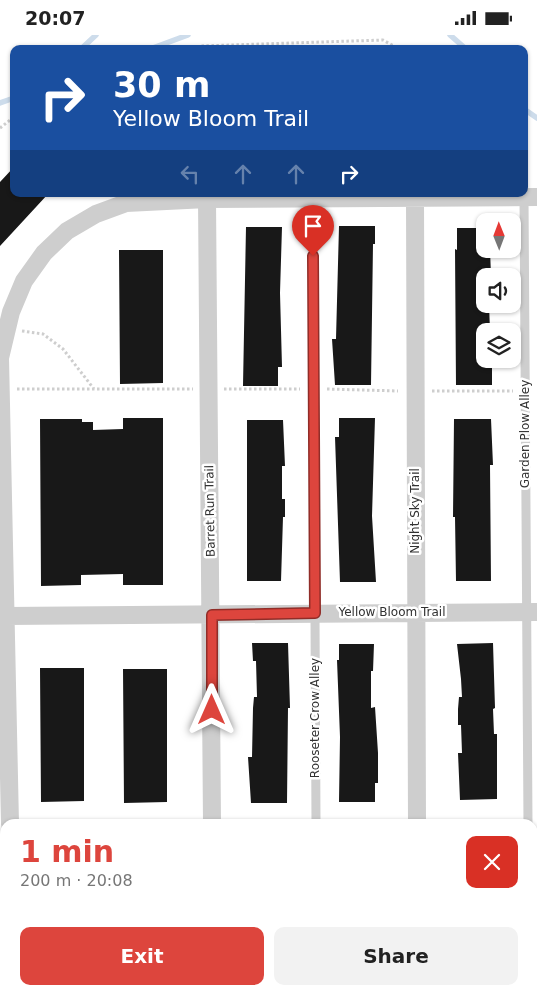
<!DOCTYPE html>
<html lang="en">
<head>
<meta charset="utf-8">
<style>
  :root { --surface:#fff; --page:#f2f2f2; --text:#222; --muted:#767676; --accent:#dd453d }
  body { margin:0; font-family:"DejaVu Sans",sans-serif; background:var(--page); color:var(--text); height:100vh; display:flex; flex-direction:column; font-size:19px; white-space:nowrap }
  * { box-sizing:border-box; margin:0 }
  p { font-size:16px; color:var(--muted) }
  .icon { flex:none; width:28px; height:28px; fill:none; stroke:currentColor; stroke-width:2; stroke-linecap:round; stroke-linejoin:round }
  .map { position:relative; flex:1; overflow:hidden }
  .panel { position:absolute; left:0px; top:784px; width:538px; height:176px; display:flex; flex-direction:column; background:var(--surface); border-radius:15px 15px 0 0; box-shadow:0 1px 4px #0004 }
  .panel>* { flex:none }
  .top-card { position:absolute; left:10px; top:10px; width:518px; height:152px; border-radius:10px; box-shadow:0 1px 4px #0004; background:#1a4fa0; color:#fff; overflow:hidden }
  .needle { width:32px; rotate:359deg }
  .fabs { position:absolute; left:476px; top:178px; display:grid; gap:10px }
  .fabs a { display:grid; place-items:center; width:45px; height:45px; border-radius:10px; background:var(--surface); box-shadow:0 1px 4px #0004; font-size:25px }
  .pin { position:absolute; display:grid; place-items:center; width:42px; height:42px; color:#fff; margin:-51px -21px; border-radius:50% 50% 50% 0; rotate:-45deg; box-shadow:0 0 5px #0007 }
  .pin .icon { rotate:45deg }
  .me { position:absolute; width:55px; margin:-28px; rotate:0deg; stroke-linejoin:round; filter:drop-shadow(0 0 4px #0008) }
  .turn { display:flex; align-items:center; gap:18px; height:105px; padding:0 20px; font-size:22px }
  .turn .icon { width:65px; height:65px; stroke-width:2.5 }
  .turn b { display:block; font-size:35px; line-height:42px }
  .lanes { display:flex; align-items:center; height:48px; padding:0 20px; background:#0003; justify-content:center; gap:25px; direction:ltr }
  .lanes .off { opacity:.35 }
  .round { display:grid; place-items:center; flex:none; width:52px; height:52px; border-radius:10px; background:var(--page) }
  .overview { display:flex; align-items:center; justify-content:space-between; height:85px; padding:0 20px }
  h1 { font-size:30px; font-weight:600; line-height:38px; color:var(--accent) }
  .primary-button { display:flex; gap:10px; margin-top:auto; padding:10px 20px }
  .primary-button a { flex:1; height:58px; border-radius:10px; background:var(--accent); color:#fff; font-size:20px; font-weight:600; line-height:58px; text-align:center }
  .primary-button a+a { background:var(--page); color:var(--text) }
  .status { display:flex; justify-content:space-between; align-items:center; height:35px; padding:0 25px; background:var(--surface); direction:ltr }
  .status svg { height:14px; fill:currentColor }
  .map>svg:first-child { display:block }
</style>
</head>
<body>
<div class="status"><b>20:07</b><svg viewBox="0 0 49 12"><path d="M0 12V9h3v3zM5 12V6h3v6zM10 12V3h3v9zM15 12V0h3v12zM26 1h20v11H26zM47 4h2v5h-2z"/></svg></div>
<div class="map">
<svg width="537" height="959" viewBox="0 0 537 959">
  <rect width="100%" height="100%" fill="#fff"/>
  <g fill="none" stroke-linecap="round" stroke-linejoin="round">
    <path stroke="#cddceb" stroke-width="5.5" d="M 450,0 L 466,14
      M 81,14 L 96,0
      M 150,14 L 188,0
      M 0,68 L 14,63
      M 524,74 L 537,83"/>
  </g>
  <path fill="#181818" d="M 14,132 L 14,159 L 48,159 L 0,211 L 0,147 Z
    M 339,191 L 375,191 L 375,209 L 373,209 L 371,350 L 335,350 L 332,304 L 336,304 Z
    M 246,192 L 282,192 L 280,258 L 282,332 L 278,332 L 278,351 L 243,351 Z
    M 457,193 L 485,193 L 485,214 L 490,214 L 491,241 L 485,241 L 485,269 L 489,269 L 490,296 L 485,296 L 485,324 L 492,324 L 492,350 L 456,350 L 455,214 L 457,215 Z
    M 119,215 L 163,215 L 163,348 L 120,349 Z
    M 123,383 L 163,383 L 163,550 L 123,550 L 123,539 L 81,540 L 81,550 L 41,551 L 40,384 L 82,384 L 82,387 L 93,387 L 93,395 L 123,394 Z
    M 339,383 L 375,383 L 372,481 L 376,547 L 340,547 L 335,402 L 339,402 Z
    M 454,384 L 491,384 L 493,430 L 490,430 L 491,546 L 456,546 L 455,482 L 453,482 Z
    M 247,385 L 283,385 L 285,431 L 282,431 L 282,464 L 285,464 L 285,482 L 283,482 L 281,546 L 247,546 Z
    M 252,608 L 288,608 L 290,673 L 288,673 L 287,768 L 251,768 L 248,722 L 252,722 L 253,673 L 254,662 L 257,662 L 256,626 L 253,626 Z
    M 493,608 L 495,673 L 493,674 L 494,699 L 497,699 L 497,764 L 460,765 L 458,718 L 462,718 L 461,690 L 458,690 L 458,674 L 459,662 L 462,662 L 461,644 L 457,609 Z
    M 339,609 L 374,609 L 373,636 L 371,636 L 371,673 L 375,672 L 378,718 L 378,748 L 375,748 L 375,767 L 339,767 L 340,702 L 337,625 L 339,625 Z
    M 40,633 L 84,633 L 84,766 L 41,767 Z
    M 123,634 L 167,634 L 167,767 L 124,768 Z"/>
  <g fill="none" stroke-linecap="round" stroke-linejoin="round">
    <path stroke="#cecece" stroke-width="3" stroke-dasharray="2.5 2.5" stroke-linecap="butt" d="M 192,14 L 200,11 L 383,5 L 399,14
      M 0,93 L 14,82
      M 22,296 L 43,299 L 63,314 L 94,354
      M 17,354 L 193,354
      M 224,354 L 300,354
      M 327,354 L 398,356
      M 432,356 L 513,356"/>
    <path stroke="#cecece" stroke-width="9" d="M 524,162 L 528,789
      M 313,164 L 316,789
      M 532,955 L 532,959
      M 315,959 L 315,955"/>
    <path stroke="#cecece" stroke-width="18" d="M 415,163 L 417,789
      M 207,164 L 212,789
      M 6,581 L 537,577
      M 10,789 L 0,323 L 11,277 L 24,246 L 44,218 L 67,196 L 96,179 L 126,168 L 207,164 L 537,162
      M 215,955 L 215,959
      M 420,955 L 420,959
      M 13,959 L 13,955"/>
  </g>
  <g fill="none" stroke-linecap="round" stroke-linejoin="round">
    <defs>
      <path id="route" d="M 212,675 L 212,580 L 315,578 L 313,221"/>
    </defs>
    <use href="#route" stroke="#902d28" stroke-width="12"/>
    <use href="#route" stroke="#dd453d" stroke-width="9"/>
  </g>
  <g text-anchor="middle" stroke-width="5" stroke-linejoin="round" paint-order="stroke">
    <g font-size="12" fill="#313131" stroke="#fff">
      <text transform="translate(525 399) rotate(-90)" y="4">Garden Plow Alley</text>
      <text transform="translate(210 476) rotate(-91)" y="4">Barret Run Trail</text>
      <text transform="translate(415 476) rotate(-90)" y="4">Night Sky Trail</text>
      <text x="392" y="581">Yellow Bloom Trail</text>
      <text transform="translate(315 683) rotate(-90)" y="4">Rooseter Crow Alley</text>
    </g>
  </g>
</svg>
<div class="fabs">
<a><svg class="needle" viewBox="-14 -14 28 28"><path d="M0-13l5 13h-10z" fill="#e53935"/><path d="M0 13l5-13h-10z" fill="#767676"/></svg></a>
<a><svg class="icon" aria-label="sound" viewBox="0 0 24 24"><path d="M4 9h4l5-4v14l-5-4H4zM17 9q2 3 0 6"/></svg></a>
<a><svg class="icon" aria-label="layers" viewBox="0 0 24 24"><path d="M12 4l9 5-9 5-9-5zM3 14l9 5 9-5"/></svg></a>
</div>
<div class="pin" style="left:313px;top:221px;background:#d93025"><svg class="icon" aria-label="arrive" viewBox="0 0 24 24"><path d="M6 21V4h12l-3 4 3 4H6"/></svg></div>
<svg class="me" style="left:212px;top:675px" viewBox="-20 -20 40 40"><path d="M0-17L14 15 0 8-14 15z" fill="#dd453d" stroke="#fff" stroke-width="4"/></svg>
<div class="top-card">
<div class="turn"><svg class="icon" aria-label="right" viewBox="0 0 24 24"><path d="M7 20v-9h11M14 6l5 5-5 5"/></svg><div><b>30 m</b>Yellow Bloom Trail</div></div>
<div class="lanes"><svg class="icon off" aria-label="left" viewBox="0 0 24 24"><path d="M17 20v-9H6M10 6l-5 5 5 5"/></svg><svg class="icon off" aria-label="ahead" viewBox="0 0 24 24"><path d="M12 20V5M6 11l6-6 6 6"/></svg><svg class="icon off" aria-label="ahead" viewBox="0 0 24 24"><path d="M12 20V5M6 11l6-6 6 6"/></svg><svg class="icon" aria-label="right" viewBox="0 0 24 24"><path d="M7 20v-9h11M14 6l5 5-5 5"/></svg></div>
</div>
<section class="panel">
<div class="overview"><div><h1>1 min</h1><p>200 m · 20:08</p></div><a class="round" style="background:#d93025;color:#fff"><svg class="icon" aria-label="close" viewBox="0 0 24 24"><path d="M6 6l12 12M18 6L6 18"/></svg></a></div>
<div class="primary-button"><a>Exit</a><a>Share</a></div>
</section>
</div>
</body>
</html>
